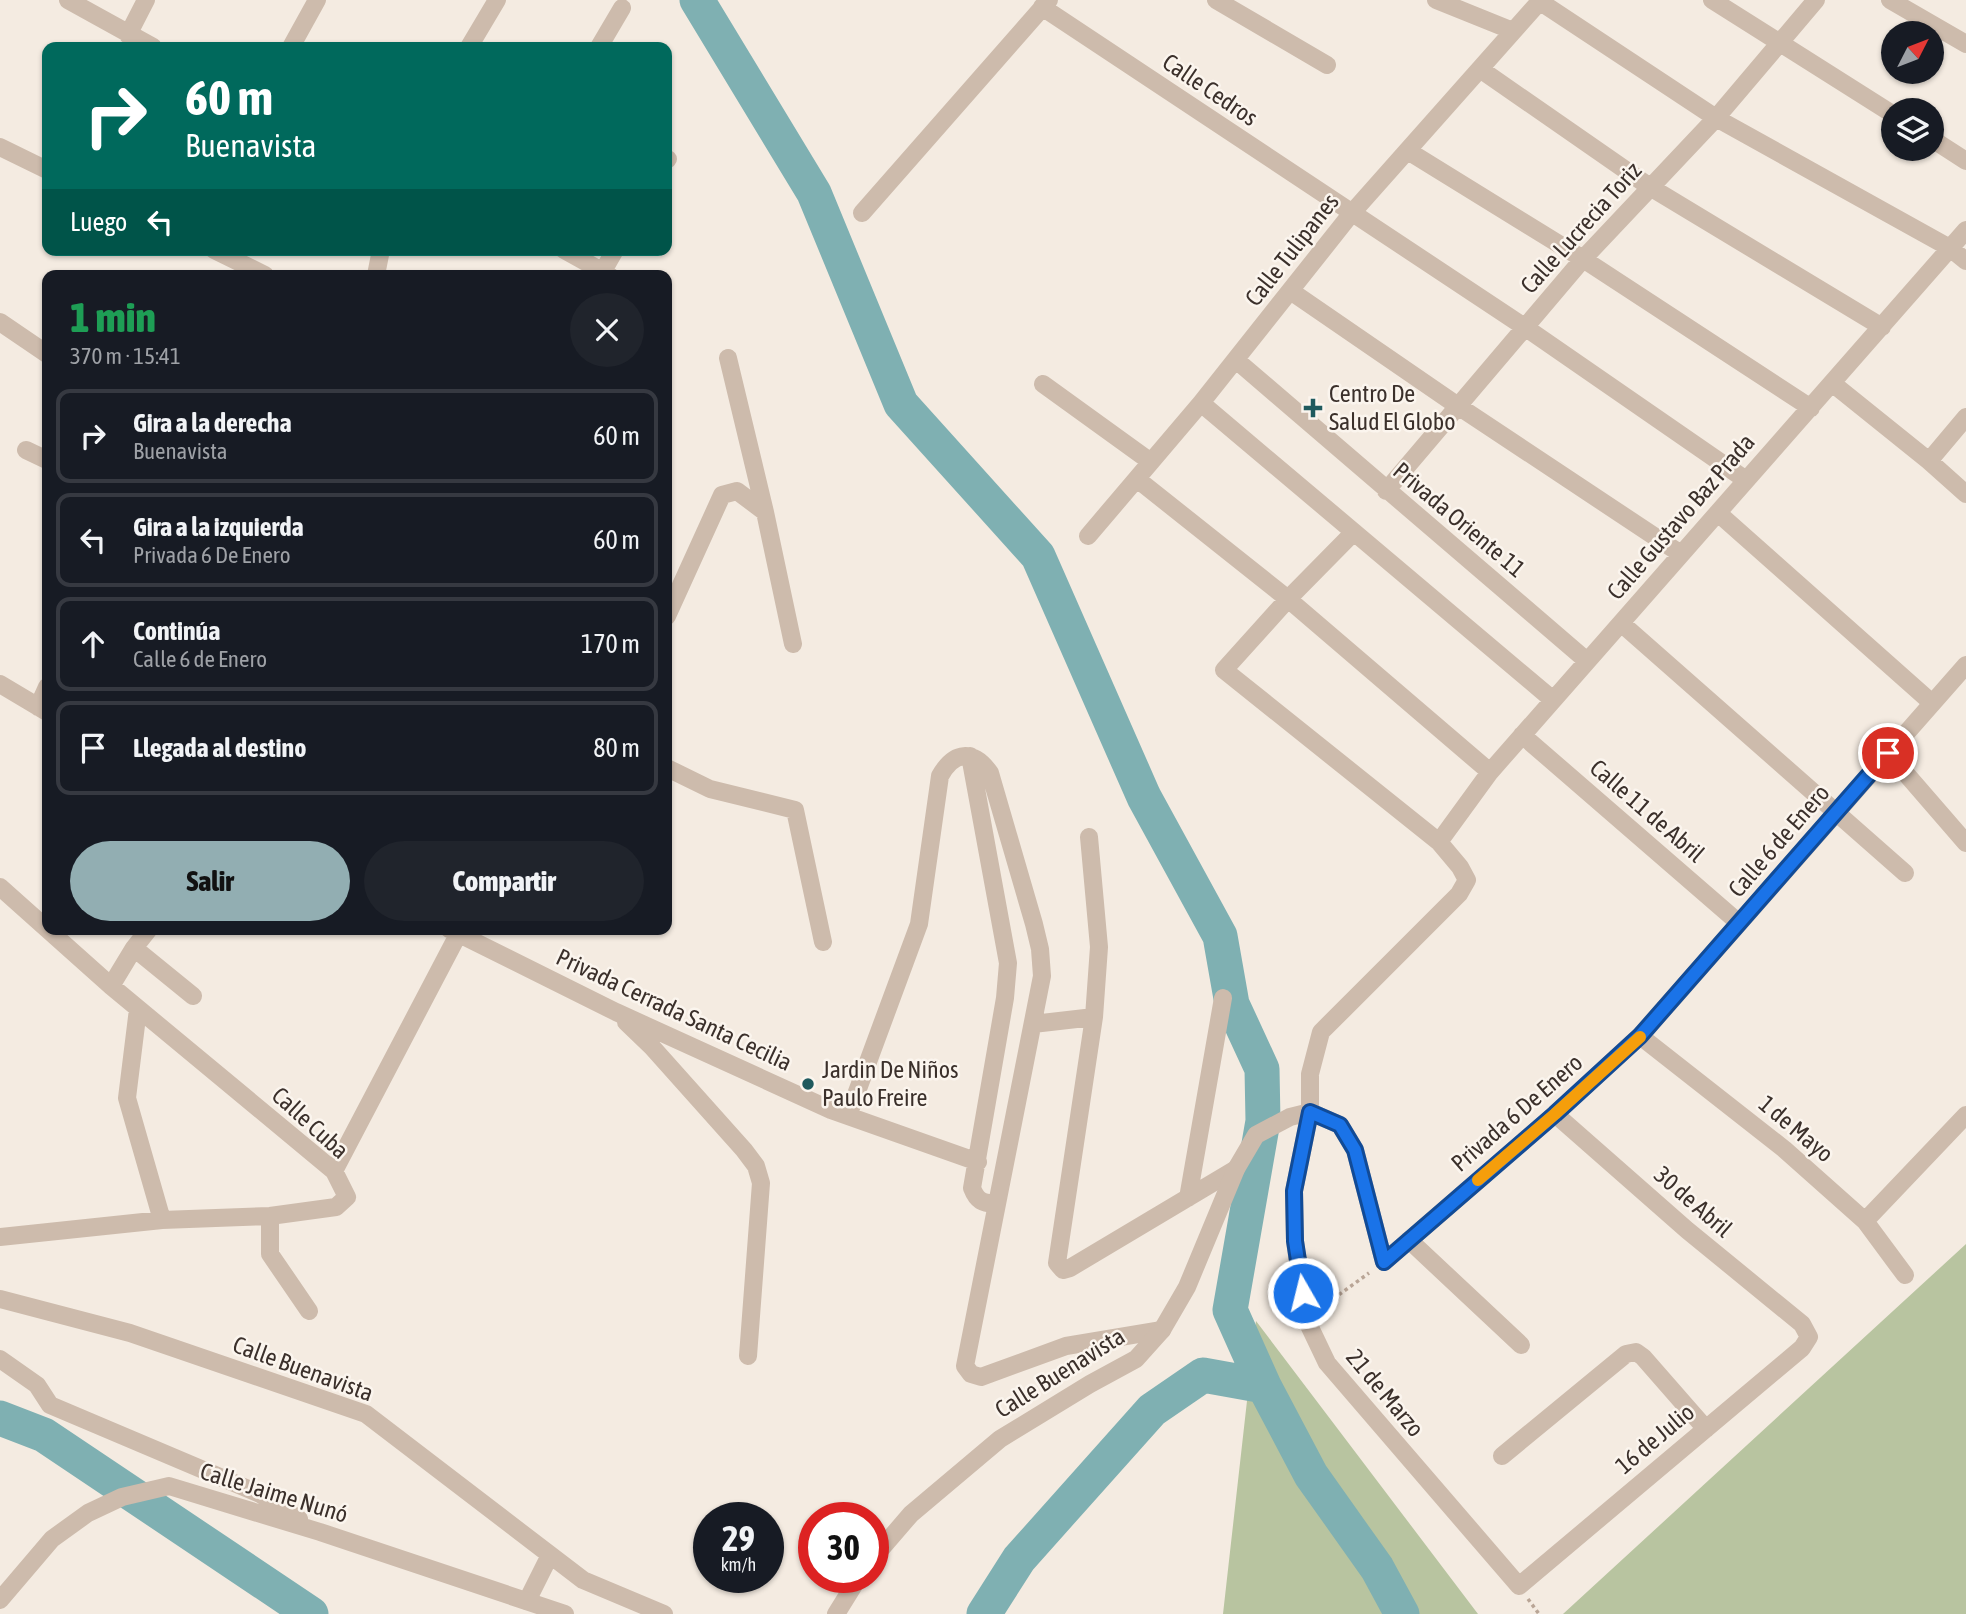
<!DOCTYPE html>
<html lang="es">
<head>
<meta charset="utf-8">
<style>
  :root { --surface:#171b24; --page:#20242c; --text:#f1f3f6; --muted:#9ea1a6; --line:#363941; --accent:#92aeb2 }
  body { margin:0; font-family:"Asap Condensed",sans-serif; background:var(--page); color:var(--text); height:100vh; display:flex; flex-direction:column; font-size:26px; white-space:nowrap }
  * { box-sizing:border-box; margin:0 }
  p { font-size:23px; color:var(--muted) }
  .icon { flex:none; width:38px; height:38px; fill:none; stroke:currentColor; stroke-width:2; stroke-linecap:round; stroke-linejoin:round }
  .map { position:relative; flex:1; overflow:hidden }
  .panel { position:absolute; left:42px; top:270px; width:630px; height:665px; display:flex; flex-direction:column; background:var(--surface); border-radius:14px; box-shadow:0 2px 5px #0004 }
  .panel>* { flex:none }
  .guide { position:absolute; left:42px; top:42px; width:630px; height:214px; border-radius:14px; box-shadow:0 2px 5px #0004; background:#00695c; color:#fff; overflow:hidden }
  .needle { width:46px; rotate:48deg }
  .fabs { position:absolute; left:1881px; top:21px; display:grid; gap:14px }
  .fabs a { display:grid; place-items:center; width:63px; height:63px; border-radius:50%; background:var(--surface); box-shadow:0 2px 5px #0004; font-size:35px }
  .speed { position:absolute; left:693px; top:1502px; display:flex; gap:14px; font-size:35px; font-weight:700; text-align:center }
  .speed>* { display:grid; place-content:center; width:91px; height:91px; border-radius:50%; background:var(--surface); box-shadow:0 2px 5px #0004; line-height:1 }
  .speed small { font-size:18px; font-weight:400 }
  .speed .limit { border:10px solid #d22; background:#fff; color:#111 }
  .pin { position:absolute; display:grid; place-items:center; width:60px; height:60px; color:#fff; margin:-30px; border:4px solid #fff; border-radius:50%; box-shadow:0 2px 7px #0007 }
  .me { position:absolute; width:77px; margin:-38px; rotate:352deg; stroke-linejoin:round; filter:drop-shadow(0 0 5px #0008) }
  .turn { display:flex; align-items:center; gap:24px; height:147px; padding:0 28px; font-size:32px }
  .turn .icon { width:91px; height:91px; stroke-width:2.5 }
  .turn b { display:block; font-size:49px; line-height:60px }
  .then { display:flex; align-items:center; height:66px; padding:0 28px; background:#0003; gap:14px; font-size:26px }
  .round { display:grid; place-items:center; flex:none; width:74px; height:74px; border-radius:37px; background:var(--page) }
  .summary { display:flex; align-items:center; justify-content:space-between; height:119px; padding:0 28px }
  h1 { font-size:42px; font-weight:800; line-height:52px; color:#1e9e55 }
  .primary-button { display:flex; gap:14px; margin-top:auto; padding:14px 28px }
  .primary-button a { flex:1; height:80px; border-radius:42px; background:var(--accent); color:#111; font-size:28px; font-weight:800; line-height:80px; text-align:center }
  .primary-button a+a { background:var(--page); color:var(--text) }
  ul { padding:0; list-style:none }
  li { display:flex; align-items:center; gap:21px; height:94px; margin:0 14px 10px; padding:0 14px; border:4px solid var(--line); border-radius:14px }
  li div { flex:1 }
  li b { display:block; font-size:26px }
  li em { font-style:normal }
  .map>svg:first-child { display:block }
</style>
</head>
<body>
<div class="map">
<svg width="1966" height="1614" viewBox="0 0 1966 1614">
  <rect width="100%" height="100%" fill="#f4ebe1"/>
  <path fill="#b8c4a0" d="M 1966,1244 L 1966,1614 L 1563,1614 Z
    M 1256,1321 L 1478,1614 L 1223,1614 Z"/>
  <g fill="none" stroke-linecap="round" stroke-linejoin="round">
    <path stroke="#7fb0b2" stroke-width="35" d="M 697,0 L 814,193 L 901,404 L 1038,556 L 1144,797 L 1220,936 L 1232,1004 L 1262,1069 L 1263,1121 L 1230,1310 L 1264,1386
      M 0,1418 L 44,1435 L 311,1614
      M 984,1614 L 1019,1559 L 1152,1410 L 1203,1375 L 1264,1386 L 1311,1475 L 1377,1568 L 1402,1614"/>
    <path stroke="#b9a596" stroke-width="3.5" stroke-dasharray="3.5 3.5" stroke-linecap="butt" d="M 1322,1307 L 1369,1273
      M 1528,1599 L 1539,1614"/>
    <path stroke="#cdbbac" stroke-width="18" d="M 68,0 L 153,47
      M 1216,0 L 1327,65
      M 1436,0 L 1513,31
      M 1712,0 L 1894,115
      M 1890,0 L 1966,44
      M 1539,1 L 1716,118 L 1950,248 L 1966,261
      M 1042,7 L 1526,328 L 1746,480
      M 128,35 L 146,0
      M 291,47 L 317,0
      M 469,47 L 497,0
      M 599,47 L 622,8
      M 1480,69 L 1650,187 L 1882,327
      M 1932,139 L 1966,161
      M 0,147 L 47,170
      M 1408,151 L 1583,259 L 1811,408
      M 667,160 L 668,159
      M 862,213 L 1049,0
      M 214,250 L 265,275
      M 564,250 L 609,275
      M 603,271 L 615,250
      M 376,275 L 381,250
      M 1292,292 L 1458,406 L 1681,554
      M 0,322 L 47,354
      M 728,358 L 765,512 L 793,644
      M 1236,360 L 1587,661
      M 1832,383 L 1929,461 L 1966,494
      M 1043,384 L 1151,462
      M 1201,403 L 1553,700
      M 26,450 L 47,460
      M 1929,461 L 1966,417
      M 1137,479 L 1288,599 L 1490,772
      M 1386,491 L 1583,259 L 1716,118 L 1816,0
      M 1718,513 L 1932,703
      M 1354,532 L 1288,599 L 1224,670 L 1439,842 L 1460,867 L 1467,880 L 1459,894 L 1321,1032 L 1310,1074 L 1310,1112 L 1294,1191 L 1295,1241 L 1306,1319 L 1327,1363 L 1519,1586 L 1802,1348 L 1809,1337 L 1802,1324 L 1687,1230 L 1555,1114
      M 1088,536 L 1201,403 L 1351,214 L 1541,0
      M 667,616 L 722,495 L 737,491 L 765,512
      M 1621,623 L 1905,873
      M 0,684 L 47,712
      M 38,707 L 47,687
      M 1522,735 L 1739,923
      M 1888,753 L 1966,843
      M 970,756 L 1008,963 L 1005,998 L 972,1188 C 977,1201 982,1203 996,1204
      M 667,768 L 710,789 L 795,810 L 823,942
      M 1089,837 L 1099,947 L 1094,1017 L 1057,1263 L 1063,1270 L 1070,1268 L 1236,1169
      M 1439,842 L 1490,772 L 1966,230
      M 0,887 L 111,986 L 334,1171 L 347,1197 L 336,1207 L 270,1216 L 162,1220 L 0,1237
      M 449,929 L 616,1012 L 831,1110 L 978,1162
      M 134,948 L 193,996
      M 111,986 L 134,948 L 149,929
      M 138,1009 L 127,1098 L 162,1220
      M 626,1022 L 652,1047 L 744,1150 L 756,1166 L 761,1183 L 748,1356
      M 1033,1024 L 1094,1017
      M 1640,1036 L 1784,1149 L 1865,1221 L 1905,1275
      M 848,1116 L 919,924 L 940,776 C 954,751 973,749 990,773 L 1034,924 L 1040,949 L 1042,976 L 965,1366 L 971,1374 L 981,1377 L 1066,1346 L 1162,1330
      M 334,1171 L 461,929
      M 1188,1198 L 1223,998
      M 270,1216 L 270,1254 L 309,1311
      M 1865,1221 L 1966,1115
      M 1409,1240 L 1521,1345
      M 0,1299 L 130,1333 L 366,1414 L 583,1580 L 664,1614
      M 1502,1456 L 1626,1354 L 1636,1352 L 1643,1357 L 1706,1429
      M 527,1601 L 550,1555"/>
    <path stroke="#cdbbac" stroke-width="18" d="M 0,1359 L 37,1385 L 50,1405 L 260,1494 L 299,1519
      M 873,1558 L 911,1514 L 1000,1439 L 1090,1384 L 1136,1359 L 1162,1330 L 1187,1287 L 1236,1169 L 1256,1135 L 1290,1117 L 1310,1112 L 1340,1125 L 1355,1150 L 1384,1262 L 1555,1114 L 1640,1036 L 1966,665
      M 0,1600 L 52,1539 L 88,1513 L 122,1497 L 169,1486 L 320,1532 L 565,1614
      M 836,1614 L 859,1577"/>
  </g>
  <g fill="none" stroke-linecap="round" stroke-linejoin="round">
    <defs>
      <path id="route" d="M 1303,1293 L 1295,1241 L 1294,1191 L 1310,1112 L 1340,1125 L 1355,1150 L 1384,1262 L 1555,1114 L 1640,1036 L 1888,753"/>
    </defs>
    <use href="#route" stroke="#114b97" stroke-width="18"/>
    <use href="#route" stroke="#1a73e8" stroke-width="12"/>
    <path stroke="#f59e0b" stroke-width="12" d="M 1478,1180 L 1555,1114 L 1640,1037"/>
  </g>
  <g fill="#1f5a5e" stroke="#fbf5ee" stroke-width="2.5">
    <path d="M1309.5 397.5h7v7h7v7h-7v7h-7v-7h-7v-7h7z"/>
    <circle cx="808" cy="1084" r="7"/>
  </g>
  <g text-anchor="middle" stroke-width="5" stroke-linejoin="round" paint-order="stroke">
    <g font-size="24" fill="#3b302b" stroke="#fbf5ee">
      <text transform="translate(1210 90) rotate(34)" y="8">Calle Cedros</text>
      <text transform="translate(1581 228) rotate(-48)" y="8">Calle Lucrecia Toriz</text>
      <text transform="translate(1292 250) rotate(-52)" y="8">Calle Tulipanes</text>
      <text transform="translate(1681 517) rotate(-49)" y="8">Calle Gustavo Baz Prada</text>
      <text transform="translate(1459 520) rotate(40)" y="8">Privada Oriente 11</text>
      <text transform="translate(1647 811) rotate(41)" y="8">Calle 11 de Abril</text>
      <text transform="translate(1779 841) rotate(-49)" y="8">Calle 6 de Enero</text>
      <text transform="translate(674 1010) rotate(25)" y="8">Privada Cerrada Santa Cecilia</text>
      <text transform="translate(1517 1113) rotate(-41)" y="8">Privada 6 De Enero</text>
      <text transform="translate(310 1123) rotate(42)" y="8">Calle Cuba</text>
      <text transform="translate(1796 1129) rotate(40)" y="8">1 de Mayo</text>
      <text transform="translate(1693 1202) rotate(41)" y="8">30 de Abril</text>
      <text transform="translate(303 1369) rotate(20)" y="8">Calle Buenavista</text>
      <text transform="translate(1060 1373) rotate(-32)" y="8">Calle Buenavista</text>
      <text transform="translate(1385 1393) rotate(50)" y="8">21 de Marzo</text>
      <text transform="translate(1655 1439) rotate(-40)" y="8">16 de Julio</text>
      <text transform="translate(274 1493) rotate(17)" y="8">Calle Jaime Nunó</text>
    </g>
    <g font-size="24" fill="#3b302b" stroke="#fbf5ee" text-anchor="start">
      <text x="1329" y="402">Centro De<tspan x="1329" dy="28">Salud El Globo</tspan></text>
      <text x="822" y="1078">Jardin De Niños<tspan x="822" dy="28">Paulo Freire</tspan></text>
    </g>
  </g>
</svg>
<div class="fabs">
<a><svg class="needle" viewBox="-14 -14 28 28"><path d="M0-13l5 13h-10z" fill="#e53935"/><path d="M0 13l5-13h-10z" fill="#9ea1a6"/></svg></a>
<a><svg class="icon" aria-label="layers" viewBox="0 0 24 24"><path d="M12 4l9 5-9 5-9-5zM3 14l9 5 9-5"/></svg></a>
</div>
<div class="speed"><div>29<small>km/h</small></div><div class="limit">30</div></div>
<div class="pin" style="left:1888px;top:753px;background:#d93025"><svg class="icon" aria-label="arrive" viewBox="0 0 24 24"><path d="M6 21V4h12l-3 4 3 4H6"/></svg></div>
<svg class="me" style="left:1303px;top:1293px" viewBox="-20 -20 40 40"><circle r="17" fill="#1a73e8" stroke="#fff" stroke-width="3"/><path d="M0-11L8 9 0 5-8 9z" fill="#fff"/></svg>
<div class="guide">
<div class="turn"><svg class="icon" aria-label="right" viewBox="0 0 24 24"><path d="M7 20v-9h11M14 6l5 5-5 5"/></svg><div><b>60 m</b>Buenavista</div></div>
<div class="then">Luego<svg class="icon" aria-label="left" viewBox="0 0 24 24"><path d="M17 20v-9H6M10 6l-5 5 5 5"/></svg></div>
</div>
<section class="panel">
<div class="summary"><div><h1>1 min</h1><p>370 m · 15:41</p></div><a class="round"><svg class="icon" aria-label="close" viewBox="0 0 24 24"><path d="M6 6l12 12M18 6L6 18"/></svg></a></div>
<ul>
<li><svg class="icon" aria-label="right" viewBox="0 0 24 24"><path d="M7 20v-9h11M14 6l5 5-5 5"/></svg><div><b>Gira a la derecha</b><p>Buenavista</p></div><em>60 m</em></li>
<li><svg class="icon" aria-label="left" viewBox="0 0 24 24"><path d="M17 20v-9H6M10 6l-5 5 5 5"/></svg><div><b>Gira a la izquierda</b><p>Privada 6 De Enero</p></div><em>60 m</em></li>
<li><svg class="icon" aria-label="ahead" viewBox="0 0 24 24"><path d="M12 20V5M6 11l6-6 6 6"/></svg><div><b>Continúa</b><p>Calle 6 de Enero</p></div><em>170 m</em></li>
<li><svg class="icon" aria-label="arrive" viewBox="0 0 24 24"><path d="M6 21V4h12l-3 4 3 4H6"/></svg><div><b>Llegada al destino</b></div><em>80 m</em></li>
</ul>
<div class="primary-button"><a>Salir</a><a>Compartir</a></div>
</section>
</div>
</body>
</html>
